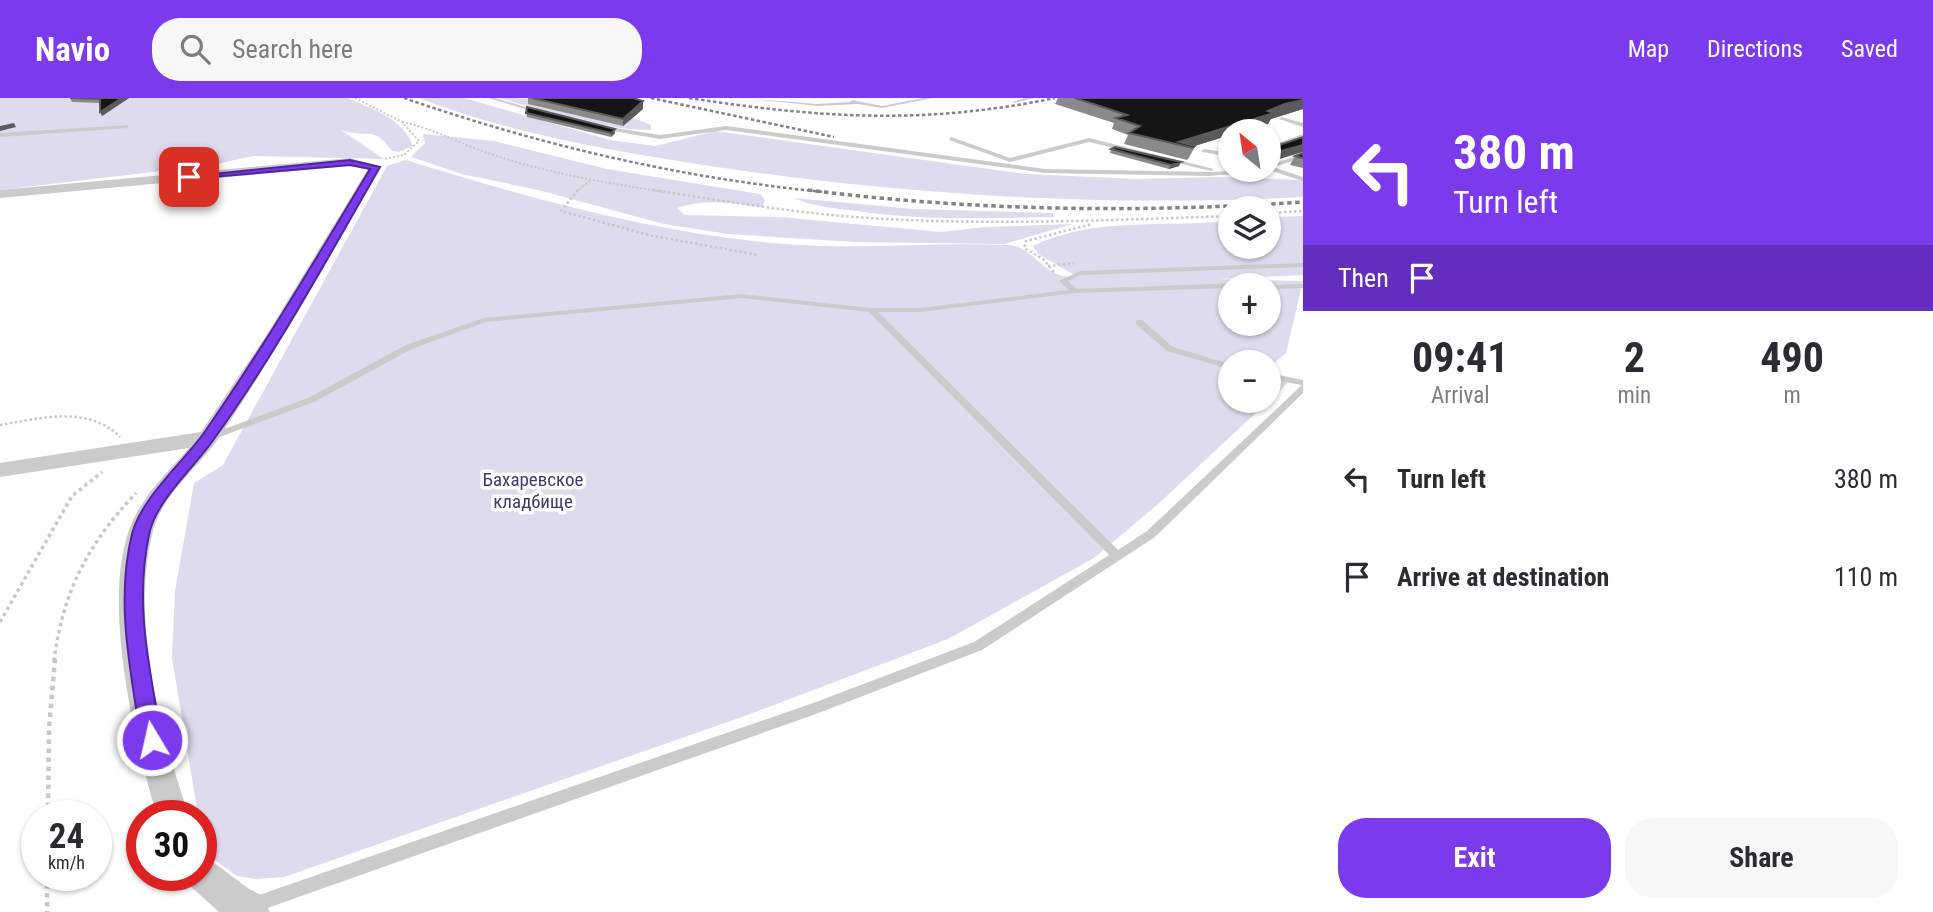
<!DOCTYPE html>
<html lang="en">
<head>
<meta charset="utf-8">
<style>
  :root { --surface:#fff; --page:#f7f7f7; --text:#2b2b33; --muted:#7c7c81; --accent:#7c3aed }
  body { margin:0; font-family:"Roboto Condensed",sans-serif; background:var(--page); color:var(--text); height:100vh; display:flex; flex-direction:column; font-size:26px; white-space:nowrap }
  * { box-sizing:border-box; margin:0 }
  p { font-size:23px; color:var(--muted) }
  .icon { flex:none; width:38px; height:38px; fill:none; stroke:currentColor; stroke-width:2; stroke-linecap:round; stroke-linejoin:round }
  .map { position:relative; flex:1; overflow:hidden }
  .panel { display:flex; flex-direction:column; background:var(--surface); width:630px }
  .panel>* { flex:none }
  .banner { background:#7c3aed; color:#fff; overflow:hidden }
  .needle { width:46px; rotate:330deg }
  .tools { position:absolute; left:1218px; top:21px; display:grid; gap:14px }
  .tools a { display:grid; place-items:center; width:63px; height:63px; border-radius:50%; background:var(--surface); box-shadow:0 2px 5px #0004; font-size:35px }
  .speed { position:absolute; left:21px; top:702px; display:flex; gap:14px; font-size:35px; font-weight:700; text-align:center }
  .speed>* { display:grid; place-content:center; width:91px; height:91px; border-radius:50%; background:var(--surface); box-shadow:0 2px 5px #0004; line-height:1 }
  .speed small { font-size:18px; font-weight:400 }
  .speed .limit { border:10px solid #d22; background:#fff; color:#111 }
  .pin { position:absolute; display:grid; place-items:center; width:60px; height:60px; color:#fff; margin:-30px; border-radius:14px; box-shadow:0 4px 10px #0006 }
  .me { position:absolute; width:77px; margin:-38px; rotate:351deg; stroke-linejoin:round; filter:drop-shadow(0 0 5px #0008) }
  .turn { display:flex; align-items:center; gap:24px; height:147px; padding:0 35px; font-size:32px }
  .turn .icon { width:91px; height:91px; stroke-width:2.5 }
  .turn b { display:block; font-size:49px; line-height:60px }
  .then { display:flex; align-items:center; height:66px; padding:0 35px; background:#0003; gap:14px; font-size:26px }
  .eta { display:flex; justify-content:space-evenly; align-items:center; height:119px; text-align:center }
  .eta b { font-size:42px; font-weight:700; line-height:49px }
  .primary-button { display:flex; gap:14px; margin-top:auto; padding:14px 35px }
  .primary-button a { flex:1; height:80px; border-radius:28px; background:var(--accent); color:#fff; font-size:28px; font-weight:700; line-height:80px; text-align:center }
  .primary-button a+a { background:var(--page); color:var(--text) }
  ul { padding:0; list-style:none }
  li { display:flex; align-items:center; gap:21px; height:98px; padding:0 35px }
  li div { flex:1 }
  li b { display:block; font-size:26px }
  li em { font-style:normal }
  header { display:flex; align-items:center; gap:42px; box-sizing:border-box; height:98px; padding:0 35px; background:var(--accent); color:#fff }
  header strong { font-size:33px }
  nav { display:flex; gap:38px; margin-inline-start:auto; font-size:24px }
  .search { width:490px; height:63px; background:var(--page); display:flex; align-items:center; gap:18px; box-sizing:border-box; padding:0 24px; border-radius:28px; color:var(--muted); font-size:26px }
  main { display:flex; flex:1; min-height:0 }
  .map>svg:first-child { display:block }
</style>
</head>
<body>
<header>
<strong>Navio</strong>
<div class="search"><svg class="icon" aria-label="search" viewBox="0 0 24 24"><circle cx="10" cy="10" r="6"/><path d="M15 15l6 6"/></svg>Search here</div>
<nav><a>Map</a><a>Directions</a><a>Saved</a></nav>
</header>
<main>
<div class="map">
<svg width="1303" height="814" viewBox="0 0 1303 814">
  <rect width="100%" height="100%" fill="#fff"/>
  <path fill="#dddbed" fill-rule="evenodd" d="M 0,0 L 347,0 C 371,10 404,21 413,48 L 399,54 L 392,53 C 372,25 369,42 341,32 L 384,61 L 253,58 L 212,67 L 0,92 Z
    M 419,0 L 464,0 L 610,42 L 656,48 L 715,33 L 1025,76 L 1137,81 L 1219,79 L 1303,82 L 1303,99 C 1106,109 912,98 717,69 C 617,54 514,37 419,0 Z
    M 499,0 C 546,0 607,8 651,27 L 651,32 C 600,32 547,13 499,0 Z
    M 423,36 L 494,43 L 607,71 L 760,96 L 765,102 L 762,109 C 732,105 706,100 677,110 L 685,117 L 780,119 L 941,134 L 985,129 L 1073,126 L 1004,146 L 855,144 L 728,136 L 664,126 L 538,92 L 462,76 L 411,59 L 425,45 Z
    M 406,62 C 529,100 655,136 785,146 C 859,152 934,144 1008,147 C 1035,148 1043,182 1078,179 L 1038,156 L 1033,148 C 1094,118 1164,130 1230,123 L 1230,149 L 1269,149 L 1269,119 L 1303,118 L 1303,177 L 1217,181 L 1303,183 L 1286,255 L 1269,270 L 1289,284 L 1157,407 L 1094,460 L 948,541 L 742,619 L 284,779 L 256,781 L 237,778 L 215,762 L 197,711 L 172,560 L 175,493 L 194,385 L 223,367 L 387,68 ZM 1230,187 L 1269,187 L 1269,226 L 1230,226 ZM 1230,264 L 1269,264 L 1269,303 L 1230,303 Z
    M 794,100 L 914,111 L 1053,115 L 1054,119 C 988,120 923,123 857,113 C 835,110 814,109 794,100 Z"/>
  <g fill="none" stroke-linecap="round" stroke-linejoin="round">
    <path stroke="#c8c8c8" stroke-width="2" stroke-dasharray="2 2" stroke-linecap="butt" d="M 355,0 L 402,24 L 419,43 L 404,57 L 384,61
      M 402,24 C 431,30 450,41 477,51 C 538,74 601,84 665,94
      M 576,94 L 590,83"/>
    <path stroke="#c8c8c8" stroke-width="2.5" stroke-dasharray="2.5 2.5" stroke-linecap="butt" d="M 578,92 L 561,113 L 653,138 L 758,157
      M 653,92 C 730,104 807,117 885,121 C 1000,127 1115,122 1230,118
      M 1269,115 L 1303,113
      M 1048,168 L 1074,165
      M 1054,174 L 1043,161 L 1024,150 L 1026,143 L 1092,126
      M 0,327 C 41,320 88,307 120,339"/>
    <path stroke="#c8c8c8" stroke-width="3.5" stroke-dasharray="3.5 3.5" stroke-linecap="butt" d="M 0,524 L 72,398 L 102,374
      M 54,563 C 63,493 88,446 136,395"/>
    <path stroke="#c8c8c8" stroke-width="4.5" stroke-dasharray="4.5 4.5" stroke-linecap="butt" d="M 48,718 L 49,630 L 55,561
      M 47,777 L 47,814"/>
    <path fill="#cbcbcb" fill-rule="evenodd" d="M 488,0 L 495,0 L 542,14 L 538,15 Z
      M 742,0 L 818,6 L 850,4 L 852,2 L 882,8 L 923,0 L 933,0 L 882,10 L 858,6 L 818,8 Z
      M 1026,0 L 1034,0 L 1014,5 L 1012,4 Z
      M 1281,19 L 1303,25 L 1303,29 L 1279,21 Z
      M 129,27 L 127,30 L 0,39 L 0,35 Z
      M 603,28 L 660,37 L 726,28 L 1045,71 L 1210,74 L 1260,72 L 1257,74 L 1210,78 L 1045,75 L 726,32 L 660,41 L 601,31 Z
      M 1303,36 L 1303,40 L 1269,52 L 1269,48 Z
      M 951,39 L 1010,60 L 1089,40 L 1214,71 L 1211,73 L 1089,44 L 1010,64 L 949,42 Z
      M 1204,51 L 1230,55 L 1230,59 L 1202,54 L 1201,53 Z
      M 1303,56 L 1303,60 L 1273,69 L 1303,79 L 1303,83 L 1269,72 L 1269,67 Z
      M 1303,165 L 1303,169 L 1081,177 L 1068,183 L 1077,191 L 1239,185 L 1243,187 L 1230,187 L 1230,190 L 1075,195 L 920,214 L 878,214 L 1118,452 L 1147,433 L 1302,287 L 1269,281 L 1269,275 L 1303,282 L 1303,295 L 1155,439 L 982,552 L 816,616 L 256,814 L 247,813 L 245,807 L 247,801 L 253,799 L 816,604 L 974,544 L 1109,457 L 869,214 L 742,200 L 485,224 L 412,251 L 314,304 L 214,341 L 208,341 L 206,339 L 208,337 L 308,300 L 406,247 L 484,220 L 742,196 L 871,210 L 920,210 L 1069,192 L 1059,183 L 1080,173 Z
      M 1303,186 L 1303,190 L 1269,191 L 1269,187 L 1267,187 Z
      M 1136,222 L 1142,222 L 1173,249 L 1230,266 L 1230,271 L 1167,253 L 1136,226 Z"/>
    <path fill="#cbcbcb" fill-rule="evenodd" d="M 350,60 L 381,69 C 330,160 278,250 221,337 C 199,370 160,397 152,437 C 131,527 160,632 189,718 L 157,718 C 134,642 99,496 133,422 C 146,394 169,373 189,350 L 0,379 L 0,365 L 201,334 L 266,238 L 368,71 L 350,68 L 0,100 L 0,92 Z
      M 201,758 C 224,768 238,787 261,797 L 270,814 L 219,814 L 189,787 L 185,777 L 201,777 Z"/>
    <path stroke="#838383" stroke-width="2.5" stroke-dasharray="3.5 2.5" stroke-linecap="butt" d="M 404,0 C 540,47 680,80 824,94
      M 651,0 L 834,39
      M 689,0 C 819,20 925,27 1055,0"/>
    <path stroke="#838383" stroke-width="3.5" stroke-dasharray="4.5 3.5" stroke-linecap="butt" d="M 808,92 C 972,113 1139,115 1303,104"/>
  </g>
  <path fill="#8a8a8a" d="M 70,0 L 129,0 L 102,18 L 100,5 L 72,4 Z
    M 528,0 L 633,0 L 643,11 L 623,28 L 528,6 Z
    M 1058,0 L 1303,0 L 1303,11 L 1271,21 L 1268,26 L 1244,33 L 1230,33 L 1230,37 L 1195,48 L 1189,60 L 1187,62 L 1124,46 L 1128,37 L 1112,31 L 1114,25 L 1055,6 Z
    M 526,15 L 615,31 L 615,35 L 611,39 L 527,19 Z
    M 1303,39 L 1276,62 L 1269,60 L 1269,52 L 1270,50 Z
    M 1111,51 L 1179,68 L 1169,71 L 1110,55 Z
    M 1295,58 L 1303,60 L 1303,70 L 1290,67 Z"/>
  <path fill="#5b5b5b" d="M 122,0 L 129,0 L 102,18 L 100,14 Z
    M 1303,2 L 1303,11 L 1271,21 L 1268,26 L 1244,33 L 1230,33 L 1230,37 L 1191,49 L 1179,44 L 1285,6 Z
    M 643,3 L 643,11 L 623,28 L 623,21 Z
    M 14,25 L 16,29 L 0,33 L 0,28 Z
    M 615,31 L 615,35 L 611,39 L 611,35 Z
    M 1303,47 L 1303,54 L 1276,62 L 1281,53 Z
    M 1181,64 L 1179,68 L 1169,71 L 1171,67 Z"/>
  <path fill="#151515" stroke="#5b5b5b" stroke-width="2" d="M 70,0 L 122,0 L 100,14 L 100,1 Z
    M 532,0 L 633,0 L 643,3 L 623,21 Z
    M 1075,0 L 1303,0 L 1303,2 L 1285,6 L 1268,13 L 1274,15 L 1179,44 L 1195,48 L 1193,50 L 1129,35 L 1140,28 L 1116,20 L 1127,17 Z
    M 527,9 L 615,31 L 611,35 L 526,15 Z
    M 1303,39 L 1303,47 L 1281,53 L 1270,50 Z
    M 1115,49 L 1181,64 L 1171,67 L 1111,51 Z
    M 1303,55 L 1303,60 L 1295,58 Z"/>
  <path fill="#7c3aed" stroke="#51269a" stroke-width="2" d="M 350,62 L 380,69 C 327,161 276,255 214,341 C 195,369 155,403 149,437 C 134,507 150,572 162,642 L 159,649 L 152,652 L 144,649 L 141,642 C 131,574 115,504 132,436 C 142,398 185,363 206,332 C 265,247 317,159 370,71 L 350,67 L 189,81 L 184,79 Z"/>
  <g text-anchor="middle" stroke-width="7" stroke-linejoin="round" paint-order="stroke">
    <g font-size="19" fill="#43396d" stroke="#fff">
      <text x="533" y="388">Бахаревское<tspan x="533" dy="22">кладбище</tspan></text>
    </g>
  </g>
</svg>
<div class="tools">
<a><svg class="needle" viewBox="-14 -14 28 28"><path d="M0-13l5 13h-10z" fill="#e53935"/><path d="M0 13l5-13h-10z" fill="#7c7c81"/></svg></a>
<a><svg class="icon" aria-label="layers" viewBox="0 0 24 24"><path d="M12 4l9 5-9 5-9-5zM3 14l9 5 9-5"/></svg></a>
<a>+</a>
<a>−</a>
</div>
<div class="speed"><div>24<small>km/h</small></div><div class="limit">30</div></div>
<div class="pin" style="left:189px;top:79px;background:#d93025"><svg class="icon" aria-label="arrive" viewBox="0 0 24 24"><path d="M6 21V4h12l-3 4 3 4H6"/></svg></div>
<svg class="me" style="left:152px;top:642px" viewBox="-20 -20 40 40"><circle r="17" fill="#7c3aed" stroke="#fff" stroke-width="3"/><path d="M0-11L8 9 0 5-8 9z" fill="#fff"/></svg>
</div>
<section class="panel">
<div class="banner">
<div class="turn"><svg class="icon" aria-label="left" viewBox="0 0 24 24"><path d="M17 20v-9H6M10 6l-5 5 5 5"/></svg><div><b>380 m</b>Turn left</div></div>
<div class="then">Then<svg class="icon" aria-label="arrive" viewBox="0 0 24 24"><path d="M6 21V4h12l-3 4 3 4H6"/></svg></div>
</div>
<div class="eta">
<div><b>09:41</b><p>Arrival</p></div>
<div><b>2</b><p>min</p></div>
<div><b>490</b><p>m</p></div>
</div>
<ul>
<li><svg class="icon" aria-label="left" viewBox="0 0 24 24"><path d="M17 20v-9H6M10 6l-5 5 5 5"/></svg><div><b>Turn left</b></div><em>380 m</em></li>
<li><svg class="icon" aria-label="arrive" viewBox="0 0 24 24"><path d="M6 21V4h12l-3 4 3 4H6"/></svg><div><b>Arrive at destination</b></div><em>110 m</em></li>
</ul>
<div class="primary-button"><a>Exit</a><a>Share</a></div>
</section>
</main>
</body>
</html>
